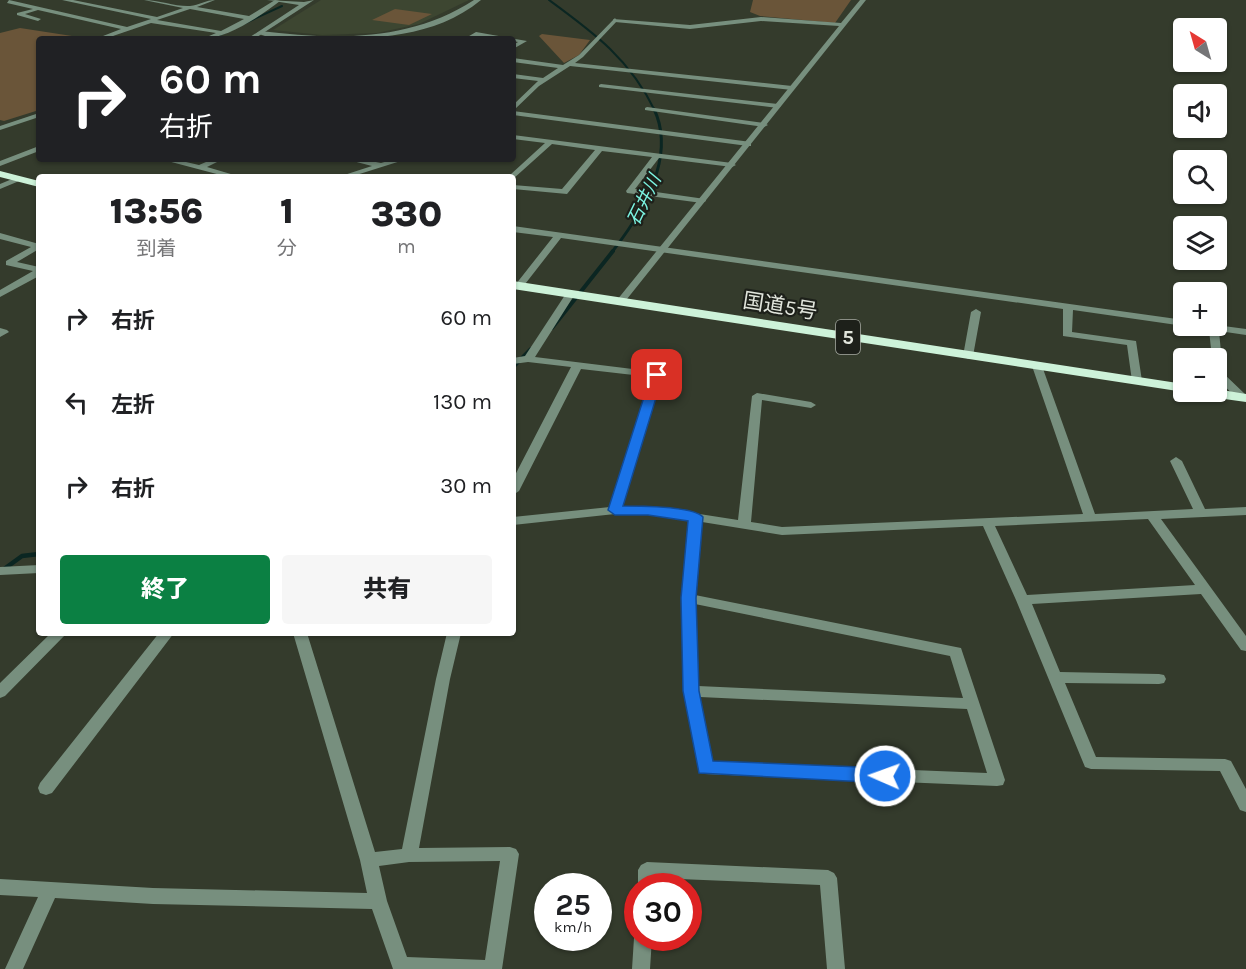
<!DOCTYPE html>
<html lang="ja">
<head>
<meta charset="utf-8">
<style>
  :root { --surface:#fff; --page:#f6f6f6; --text:#202124; --muted:#757577; --accent:#0b8043 }
  body { margin:0; font-family:Karla,"Noto Sans JP",sans-serif; background:var(--page); color:var(--text); height:100vh; display:flex; flex-direction:column; font-size:22px; white-space:nowrap }
  * { box-sizing:border-box; margin:0 }
  p { font-size:20px; color:var(--muted) }
  .icon { flex:none; width:33px; height:33px; fill:none; stroke:currentColor; stroke-width:2; stroke-linecap:round; stroke-linejoin:round }
  .map { position:relative; flex:1; overflow:hidden }
  .panel { position:absolute; left:36px; top:174px; width:480px; height:462px; display:flex; flex-direction:column; background:var(--surface); border-radius:6px; box-shadow:0 2px 4px #0004 }
  .panel>* { flex:none }
  .guide { position:absolute; left:36px; top:36px; width:480px; height:126px; border-radius:6px; box-shadow:0 2px 4px #0004; background:#202124; color:#fff; overflow:hidden }
  .needle { width:39px; rotate:323deg }
  .tools { position:absolute; left:1173px; top:18px; display:grid; gap:12px }
  .tools a { display:grid; place-items:center; width:54px; height:54px; border-radius:6px; background:var(--surface); box-shadow:0 2px 4px #0004; font-size:30px }
  .speed { position:absolute; left:534px; top:873px; display:flex; gap:12px; font-size:30px; font-weight:700; text-align:center }
  .speed>* { display:grid; place-content:center; width:78px; height:78px; border-radius:50%; background:var(--surface); box-shadow:0 2px 4px #0004; line-height:1 }
  .speed small { font-size:15px; font-weight:400 }
  .speed .limit { border:9px solid #d22; background:#fff; color:#111 }
  .pin { position:absolute; display:grid; place-items:center; width:51px; height:51px; color:#fff; margin:-26px; border-radius:12px; box-shadow:0 3px 9px #0006 }
  .me { position:absolute; width:66px; margin:-33px; rotate:272deg; stroke-linejoin:round; filter:drop-shadow(0 0 4px #0008) }
  .turn { display:flex; align-items:center; gap:21px; height:126px; padding:0 24px; font-size:27px }
  .turn .icon { width:78px; height:78px; stroke-width:2.5 }
  .turn b { display:block; font-size:42px; line-height:51px }
  .eta { display:flex; justify-content:space-evenly; align-items:center; height:102px; text-align:center }
  .eta b { font-size:36px; font-weight:800; line-height:42px }
  .cta { display:flex; gap:12px; margin-top:auto; padding:12px 24px }
  .cta a { flex:1; height:69px; border-radius:6px; background:var(--accent); color:#fff; font-size:24px; font-weight:800; line-height:69px; text-align:center }
  .cta a+a { background:var(--page); color:var(--text) }
  ul { padding:0; list-style:none }
  li { display:flex; align-items:center; gap:18px; height:84px; padding:0 24px }
  li div { flex:1 }
  li b { display:block; font-size:22px }
  li em { font-style:normal }
  .map>svg:first-child { display:block }
</style>
</head>
<body>
<div class="map">
<svg width="1246" height="969" viewBox="0 0 1246 969">
  <rect width="100%" height="100%" fill="#343b2c"/>
  <path fill="#3d4631" d="M 321,0 L 469,0 L 419,24 L 377,33 L 322,35 L 273,30 Z"/>
  <path fill="#6a5539" d="M 753,0 L 851,0 L 835,23 L 760,16 L 750,12 Z
    M 395,9 L 432,14 L 409,25 L 372,20 Z
    M 20,28 L 85,38 L 100,36 L 113,39 L 39,39 L 39,110 L 4,121 L 0,120 L 0,33 Z
    M 542,34 L 590,40 L 579,55 L 564,63 L 539,36 Z"/>
  <g fill="none" stroke-linecap="round" stroke-linejoin="round">
    <path stroke="#0b2622" stroke-width="2" d="M 549,0 C 594,33 630,59 655,111
      M 211,39 L 282,6"/>
    <path stroke="#0b2622" stroke-width="3" d="M 612,252 C 641,215 677,157 654,109"/>
    <path stroke="#0b2622" stroke-width="4" d="M 552,328 L 613,251
      M 513,367 L 531,349"/>
    <path stroke="#0b2622" stroke-width="4.5" d="M 0,572 L 22,556 L 39,554"/>
    <path fill="#778f7e" fill-rule="evenodd" d="M 9,0 L 127,27 L 151,19 L 62,0 L 73,0 L 157,17 L 183,8 L 144,0 C 159,0 177,7 190,6 C 199,5 206,0 215,0 L 197,7 L 249,16 L 275,0 L 280,1 C 261,16 226,39 202,39 L 216,33 L 151,23 L 113,36 L 126,39 L 113,39 L 103,36 L 121,29 L 38,10 L 25,14 L 41,19 L 38,21 L 17,15 L 17,13 L 33,9 L 7,3 ZM 190,9 L 244,19 L 221,31 L 157,20 Z
      M 474,0 L 481,0 C 435,38 373,39 317,39 C 299,39 273,41 257,33 L 260,31 C 335,40 409,42 474,0 Z
      M 615,18 L 617,21 L 583,57 L 575,63 L 792,86 L 795,88 L 792,90 L 570,66 L 539,86 L 513,111 L 751,142 L 751,146 L 748,146 L 513,115 L 513,105 L 538,81 L 513,78 L 513,74 L 543,78 L 558,68 L 513,62 L 513,58 L 563,65 L 579,55 Z
      M 476,32 L 527,41 L 513,49 L 513,45 L 518,42 L 513,41 L 513,39 L 477,36 L 471,39 L 464,39 Z
      M 601,84 L 778,104 L 781,106 L 778,108 L 599,87 L 599,85 Z
      M 647,107 L 764,123 L 768,125 L 764,127 L 645,110 L 645,108 Z
      M 513,135 L 732,163 L 736,165 L 732,167 L 659,158 L 635,189 L 705,199 L 706,201 L 702,203 L 627,193 L 626,191 L 652,157 L 602,151 L 567,194 L 513,189 L 513,185 L 562,189 L 595,150 L 552,144 L 513,179 L 513,177 L 509,177 L 510,175 L 545,143 L 513,139 Z
      M 39,146 L 39,151 L 0,166 L 0,161 Z
      M 160,159 L 173,159 L 199,165 L 213,159 L 223,159 L 207,167 L 241,177 L 228,177 Z
      M 345,159 L 360,159 L 381,163 L 395,159 L 407,159 L 350,177 L 338,177 L 372,166 Z
      M 17,177 L 24,179 L 0,189 L 0,184 Z
      M 513,226 L 1184,320 L 1184,326 L 1186,326 L 1184,326 L 1073,310 L 1072,332 L 1136,341 L 1142,381 L 1137,384 L 1132,381 L 1127,345 L 1063,336 L 1063,309 L 561,238 L 522,288 L 516,288 L 516,284 L 553,237 L 513,232 Z
      M 0,233 L 39,244 L 39,249 L 17,262 L 39,267 L 39,276 L 0,297 L 0,290 L 33,271 L 6,265 L 6,261 L 31,247 L 0,239 Z
      M 570,291 L 575,294 L 535,357 L 657,372 L 662,375 L 622,506 L 648,506 L 738,520 L 752,396 L 757,393 L 811,402 L 816,405 L 811,408 L 762,400 L 751,522 L 782,527 L 1083,514 L 1032,366 L 1037,363 L 1042,366 L 1095,514 L 1193,509 L 1170,461 L 1176,457 L 1182,461 L 1205,509 L 1246,507 L 1246,515 L 1161,519 L 1246,636 L 1246,651 L 1241,650 L 1201,594 L 1032,604 L 1060,672 L 1159,674 L 1164,675 L 1166,679 L 1164,683 L 1159,684 L 1065,683 L 1096,757 L 1225,759 L 1231,761 L 1246,789 L 1246,812 L 1240,810 L 1220,771 L 1091,769 L 1085,767 L 1016,600 L 983,526 L 782,535 L 702,522 L 695,595 L 961,648 L 1005,780 L 1003,785 L 997,786 L 705,774 L 699,772 L 684,691 L 681,598 L 689,520 L 648,514 L 615,514 L 513,525 L 513,517 L 610,507 L 651,377 L 581,369 L 519,491 L 513,495 L 513,479 L 571,367 L 528,362 L 513,364 L 513,358 L 525,356 L 567,292 ZM 1148,519 L 1195,585 L 1027,595 L 995,526 ZM 695,604 L 950,656 L 963,698 L 698,686 ZM 700,697 L 967,709 L 987,773 L 712,762 Z
      M 976,309 L 981,312 L 973,356 L 968,359 L 963,356 L 971,312 Z
      M 1216,325 L 1246,329 L 1246,335 L 1219,331 L 1223,373 L 1246,395 L 1246,400 L 1239,400 L 1216,378 L 1216,358 L 1212,358 L 1209,330 L 1197,328 L 1195,326 Z
      M 0,328 L 7,330 L 9,332 L 0,337 Z
      M 39,565 L 39,573 L 0,575 L 0,567 Z
      M 51,633 L 67,633 L 5,696 L 0,698 L 0,683 Z
      M 159,633 L 174,633 L 52,793 L 46,795 L 40,793 L 38,788 L 40,783 Z
      M 293,633 L 307,633 L 375,852 L 402,849 L 436,679 L 447,633 L 461,633 L 450,679 L 419,848 L 510,847 L 516,849 L 519,854 L 502,969 L 393,969 L 372,909 L 153,904 L 55,898 L 23,969 L 5,969 L 38,897 L 0,895 L 0,879 L 153,888 L 367,893 L 360,860 ZM 500,861 L 485,960 L 407,957 L 387,901 L 379,866 L 409,862 Z
      M 647,862 L 828,870 L 834,873 L 837,878 L 845,969 L 827,969 L 820,885 L 655,878 L 655,886 L 638,887 L 638,870 L 641,865 Z
      M 637,932 L 638,938 L 652,938 L 650,969 L 632,969 L 634,938 Z"/>
    <path fill="#778f7e" fill-rule="evenodd" d="M 267,0 L 304,2 L 314,0 L 254,39 L 247,39 L 299,5 Z
      M 860,0 L 866,0 L 623,304 L 617,304 L 617,300 L 839,26 L 761,21 L 690,29 L 615,22 L 613,19 L 690,25 L 761,17 L 841,23 Z
      M 39,113 L 39,117 L 0,130 L 0,126 Z"/>
    <path fill="#cdf2d9" fill-rule="evenodd" d="M 0,171 L 39,181 L 39,187 L 0,177 Z
      M 513,281 L 1184,384 L 1184,392 L 1188,392 L 1184,392 L 513,289 Z
      M 1216,389 L 1246,394 L 1246,402 L 1203,396 L 1196,392 L 1216,392 Z"/>
  </g>
  <path fill="#1a73e8" stroke="#114b97" stroke-width="1.5" d="M 657,372 L 663,375 L 623,506 C 639,506 693,506 703,517 L 696,598 L 699,691 L 713,761 L 885,768 L 891,770 L 894,776 L 891,781 L 885,783 L 699,773 L 683,691 L 681,598 L 688,521 L 648,515 L 615,515 L 608,510 L 651,375 Z"/>
  <g text-anchor="middle" stroke-width="4.5" stroke-linejoin="round" paint-order="stroke">
    <g font-size="18" font-style="italic" fill="#7cf5e3" stroke="#1d201a">
      <text transform="translate(644 200) rotate(-64)" y="6">石井川</text>
    </g>
    <rect fill="#1d201a" stroke="#a6aaa2" stroke-width="1.5" x="836" y="320" width="24" height="34" rx="4.5"/>
    <g font-size="20" font-weight="bold" fill="#e1e5dc">
      <text x="848" y="344">5</text>
    </g>
    <g font-size="21" fill="#e1e5dc" stroke="#1d201a">
      <text transform="translate(780 306) rotate(9)" y="7">国道5号</text>
    </g>
  </g>
</svg>
<div class="tools">
<a><svg class="needle" viewBox="-14 -14 28 28"><path d="M0-13l5 13h-10z" fill="#e53935"/><path d="M0 13l5-13h-10z" fill="#757577"/></svg></a>
<a><svg class="icon" aria-label="sound" viewBox="0 0 24 24"><path d="M4 9h4l5-4v14l-5-4H4zM17 9q2 3 0 6"/></svg></a>
<a><svg class="icon" aria-label="search" viewBox="0 0 24 24"><circle cx="10" cy="10" r="6"/><path d="M15 15l6 6"/></svg></a>
<a><svg class="icon" aria-label="layers" viewBox="0 0 24 24"><path d="M12 4l9 5-9 5-9-5zM3 14l9 5 9-5"/></svg></a>
<a>+</a>
<a>−</a>
</div>
<div class="speed"><div>25<small>km/h</small></div><div class="limit">30</div></div>
<div class="pin" style="left:657px;top:375px;background:#d93025"><svg class="icon" aria-label="arrive" viewBox="0 0 24 24"><path d="M6 21V4h12l-3 4 3 4H6"/></svg></div>
<svg class="me" style="left:885px;top:776px" viewBox="-20 -20 40 40"><circle r="17" fill="#1a73e8" stroke="#fff" stroke-width="3"/><path d="M0-11L8 9 0 5-8 9z" fill="#fff"/></svg>
<div class="guide">
<div class="turn"><svg class="icon" aria-label="right" viewBox="0 0 24 24"><path d="M7 20v-9h11M14 6l5 5-5 5"/></svg><div><b>60 m</b>右折</div></div>
</div>
<section class="panel">
<div class="eta">
<div><b>13:56</b><p>到着</p></div>
<div><b>1</b><p>分</p></div>
<div><b>330</b><p>m</p></div>
</div>
<ul>
<li><svg class="icon" aria-label="right" viewBox="0 0 24 24"><path d="M7 20v-9h11M14 6l5 5-5 5"/></svg><div><b>右折</b></div><em>60 m</em></li>
<li><svg class="icon" aria-label="left" viewBox="0 0 24 24"><path d="M17 20v-9H6M10 6l-5 5 5 5"/></svg><div><b>左折</b></div><em>130 m</em></li>
<li><svg class="icon" aria-label="right" viewBox="0 0 24 24"><path d="M7 20v-9h11M14 6l5 5-5 5"/></svg><div><b>右折</b></div><em>30 m</em></li>
</ul>
<div class="cta"><a>終了</a><a>共有</a></div>
</section>
</div>
</body>
</html>
